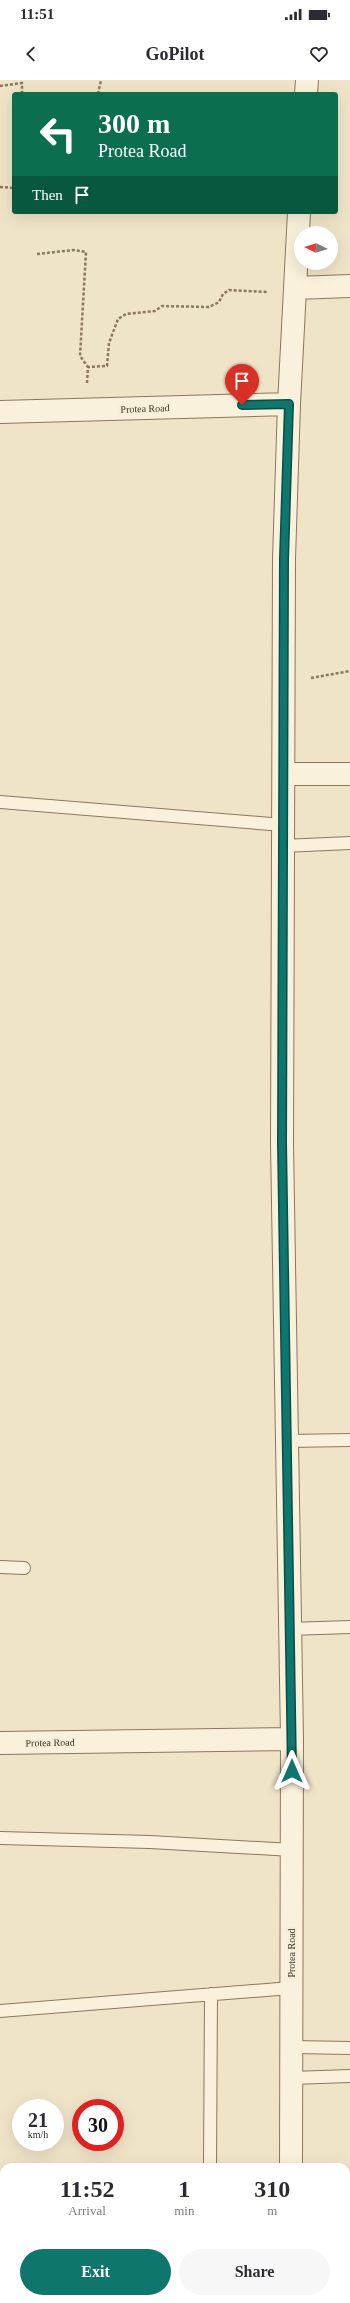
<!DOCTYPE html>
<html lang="en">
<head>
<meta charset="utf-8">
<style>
  :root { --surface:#fff; --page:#f7f7f7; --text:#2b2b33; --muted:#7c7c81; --accent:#0f766e }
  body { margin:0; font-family:"Times New Roman",serif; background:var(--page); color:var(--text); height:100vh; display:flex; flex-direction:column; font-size:15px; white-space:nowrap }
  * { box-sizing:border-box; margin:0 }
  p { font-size:13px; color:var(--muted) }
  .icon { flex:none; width:22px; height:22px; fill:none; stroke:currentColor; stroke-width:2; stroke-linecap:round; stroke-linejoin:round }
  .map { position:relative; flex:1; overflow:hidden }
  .drawer { position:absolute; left:0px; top:2083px; width:350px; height:140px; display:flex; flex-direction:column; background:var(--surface); border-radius:12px 12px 0 0; box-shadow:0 4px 16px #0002 }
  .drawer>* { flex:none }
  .top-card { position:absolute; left:12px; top:12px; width:326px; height:122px; border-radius:4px; box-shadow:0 4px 16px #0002; background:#0b6e4f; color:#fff; overflow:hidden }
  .needle { width:26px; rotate:275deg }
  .buttons { position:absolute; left:294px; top:146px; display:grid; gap:8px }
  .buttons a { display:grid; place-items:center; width:44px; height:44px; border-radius:50%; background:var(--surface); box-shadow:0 4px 16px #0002; font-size:20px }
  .speed { position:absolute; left:12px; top:2019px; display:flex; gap:8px; font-size:20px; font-weight:700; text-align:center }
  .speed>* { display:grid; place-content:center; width:52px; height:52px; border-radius:50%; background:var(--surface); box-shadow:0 4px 16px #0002; line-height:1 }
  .speed small { font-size:10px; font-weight:400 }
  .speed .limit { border:6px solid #d22; background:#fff; color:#111 }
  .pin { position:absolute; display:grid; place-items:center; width:34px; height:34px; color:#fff; margin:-41px -17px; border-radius:50% 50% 50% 0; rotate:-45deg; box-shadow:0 0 4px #0007 }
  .pin .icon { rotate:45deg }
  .me { position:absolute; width:44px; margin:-22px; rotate:0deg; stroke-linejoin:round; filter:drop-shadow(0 0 3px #0008) }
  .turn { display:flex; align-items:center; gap:14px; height:84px; padding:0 20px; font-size:18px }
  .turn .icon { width:52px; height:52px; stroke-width:2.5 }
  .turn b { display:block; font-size:28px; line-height:34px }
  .then { display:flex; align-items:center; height:38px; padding:0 20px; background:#0003; gap:8px; font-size:15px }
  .eta { display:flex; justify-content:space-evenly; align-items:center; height:68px; text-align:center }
  .eta b { font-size:24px; font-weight:800; line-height:28px }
  .cta { display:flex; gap:8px; margin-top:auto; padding:8px 20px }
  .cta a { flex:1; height:46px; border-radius:24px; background:var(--accent); color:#fff; font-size:16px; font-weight:800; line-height:46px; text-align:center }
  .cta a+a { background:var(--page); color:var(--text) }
  .status { display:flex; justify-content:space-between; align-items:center; height:28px; padding:0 20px; background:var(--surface); direction:ltr }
  .status svg { height:11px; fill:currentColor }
  header { display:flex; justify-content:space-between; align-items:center; height:52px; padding:0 20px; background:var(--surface); font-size:18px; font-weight:800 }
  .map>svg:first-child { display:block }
</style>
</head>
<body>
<div class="status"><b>11:51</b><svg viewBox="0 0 49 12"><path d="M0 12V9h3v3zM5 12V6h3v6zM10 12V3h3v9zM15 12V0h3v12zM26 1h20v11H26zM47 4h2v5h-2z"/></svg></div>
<header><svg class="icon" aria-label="back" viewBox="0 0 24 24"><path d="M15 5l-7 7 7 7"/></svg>GoPilot<svg class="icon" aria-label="heart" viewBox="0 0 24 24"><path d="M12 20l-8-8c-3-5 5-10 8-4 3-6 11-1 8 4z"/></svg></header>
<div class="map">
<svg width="350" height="2223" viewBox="0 0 350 2223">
  <rect width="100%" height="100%" fill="#f0e4c8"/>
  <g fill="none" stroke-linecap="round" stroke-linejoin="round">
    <defs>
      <path id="service" d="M 0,722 L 283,745
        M 283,766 L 350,763
        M 286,1361 L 350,1360
        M 0,1487 L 24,1488
        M 289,1549 L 350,1547
        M 0,1758 L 150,1762 L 292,1770
        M 0,1931 L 291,1908
        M 293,1967 L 350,1968
        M 291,1998 L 350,1996
        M 210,2087 L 211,1914"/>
      <path id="minor" d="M 306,14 L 307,0
        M 295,208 L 350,206
        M 0,332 L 289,324
        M 284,694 L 350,694
        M 0,1663 L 292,1659
        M 291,2087 L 292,1659 L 282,1063 L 284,479 L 289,324 L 299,132
        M 289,2223 L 289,2219"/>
      <path id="secondary" d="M 346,2182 L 350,2182
        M 0,2184 L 4,2184"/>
    </defs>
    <use href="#service" stroke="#8d765c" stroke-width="14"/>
    <use href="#minor" stroke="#8d765c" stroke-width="24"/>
    <use href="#secondary" stroke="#6f573f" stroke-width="24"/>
    <path stroke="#8d765c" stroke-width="2.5" stroke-dasharray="3 2" stroke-linecap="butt" d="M 0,6 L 22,3 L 22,14
      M 98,14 L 101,0
      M 0,107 L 14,108
      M 37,174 L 74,170 L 86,172 L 80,276 L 88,287
      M 87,303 L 88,287 L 107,286 L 109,263 L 118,239 L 126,234 L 155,231 L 162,226 L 209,227 L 219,222 L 223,214 L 229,210 L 268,212
      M 311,598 L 350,591"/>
    <use href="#service" stroke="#faf1dc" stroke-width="12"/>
    <use href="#minor" stroke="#faf1dc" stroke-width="22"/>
    <use href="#secondary" stroke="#faf1dc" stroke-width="22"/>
  </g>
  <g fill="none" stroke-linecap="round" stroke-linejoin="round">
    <defs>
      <path id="route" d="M 242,325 L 289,324 L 284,479 L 282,1063 L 292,1691"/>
    </defs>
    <use href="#route" stroke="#0a4d48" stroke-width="10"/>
    <use href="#route" stroke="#0f766e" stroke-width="7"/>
  </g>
  <g text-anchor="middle" stroke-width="4" stroke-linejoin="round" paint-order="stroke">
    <g font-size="10" fill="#3d2e20" stroke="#f7eed8">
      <text transform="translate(145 328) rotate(-2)" y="4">Protea Road</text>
      <text transform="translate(50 1662) rotate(-1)" y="4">Protea Road</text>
      <text transform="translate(291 1873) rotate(-90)" y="4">Protea Road</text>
    </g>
  </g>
</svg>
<div class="buttons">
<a><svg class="needle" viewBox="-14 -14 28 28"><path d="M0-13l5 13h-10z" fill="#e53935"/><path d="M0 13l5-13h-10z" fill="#7c7c81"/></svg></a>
</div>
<div class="speed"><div>21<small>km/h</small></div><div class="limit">30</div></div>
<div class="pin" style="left:242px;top:325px;background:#d93025"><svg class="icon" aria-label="arrive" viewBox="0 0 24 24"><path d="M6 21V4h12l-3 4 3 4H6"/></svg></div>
<svg class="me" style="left:292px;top:1691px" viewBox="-20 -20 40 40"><path d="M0-17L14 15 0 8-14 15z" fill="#0f766e" stroke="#fff" stroke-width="4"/></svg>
<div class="top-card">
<div class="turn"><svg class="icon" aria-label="left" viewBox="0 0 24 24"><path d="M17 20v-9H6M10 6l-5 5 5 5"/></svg><div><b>300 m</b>Protea Road</div></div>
<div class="then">Then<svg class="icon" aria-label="arrive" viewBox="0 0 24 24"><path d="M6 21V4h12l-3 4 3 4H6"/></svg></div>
</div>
<section class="drawer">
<div class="eta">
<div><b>11:52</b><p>Arrival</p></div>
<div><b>1</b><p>min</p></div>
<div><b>310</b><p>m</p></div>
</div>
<div class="cta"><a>Exit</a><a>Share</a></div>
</section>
</div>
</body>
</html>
